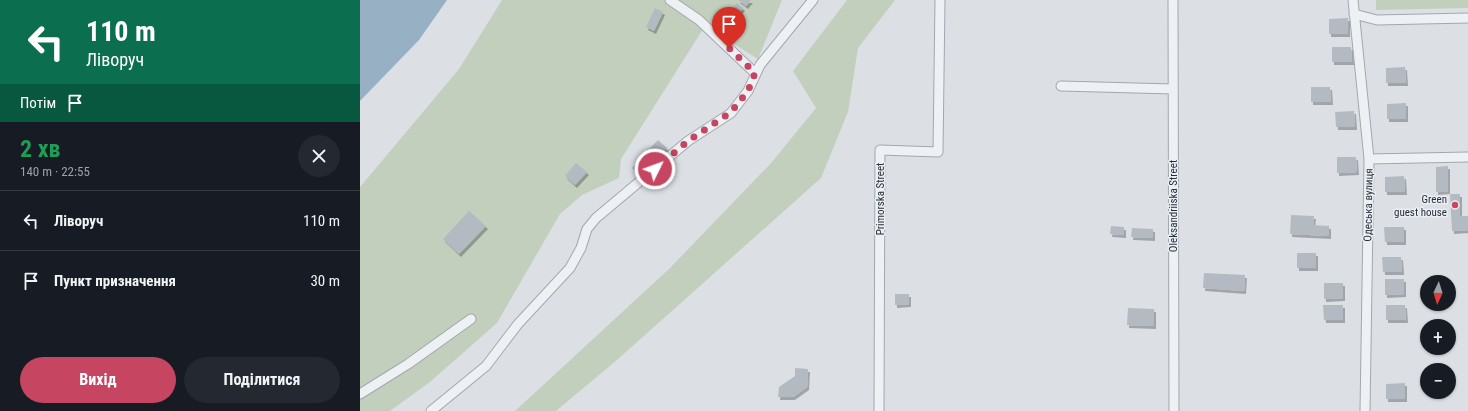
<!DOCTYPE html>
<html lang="uk">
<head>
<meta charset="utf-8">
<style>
  :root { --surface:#171b24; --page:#242831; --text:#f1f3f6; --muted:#9ea1a6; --line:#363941; --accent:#c64560 }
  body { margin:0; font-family:"Roboto Condensed",sans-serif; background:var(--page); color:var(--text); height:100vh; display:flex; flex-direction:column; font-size:15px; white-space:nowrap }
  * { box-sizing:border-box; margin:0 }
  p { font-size:13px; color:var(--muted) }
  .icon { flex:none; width:22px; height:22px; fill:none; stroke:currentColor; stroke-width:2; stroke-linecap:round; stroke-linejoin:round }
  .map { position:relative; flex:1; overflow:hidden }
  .panel { display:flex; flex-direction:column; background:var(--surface); width:360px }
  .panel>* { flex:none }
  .hud { background:#0b6e4f; color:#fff; overflow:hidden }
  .needle { width:26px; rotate:184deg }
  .tools { position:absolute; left:1060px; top:275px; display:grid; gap:8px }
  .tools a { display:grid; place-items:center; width:36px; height:36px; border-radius:50%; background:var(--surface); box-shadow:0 1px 3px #0004; font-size:20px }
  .pin { position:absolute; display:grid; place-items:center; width:34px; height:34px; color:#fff; margin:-41px -17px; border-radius:50% 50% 50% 0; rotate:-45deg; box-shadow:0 0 4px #0007 }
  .pin .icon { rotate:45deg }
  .me { position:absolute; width:44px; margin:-22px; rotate:48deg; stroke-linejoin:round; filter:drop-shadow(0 0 3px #0008) }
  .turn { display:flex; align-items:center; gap:14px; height:84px; padding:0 20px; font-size:18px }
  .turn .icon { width:52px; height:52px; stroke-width:2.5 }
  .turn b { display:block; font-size:28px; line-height:34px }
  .then { display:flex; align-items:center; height:38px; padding:0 20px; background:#0003; gap:8px; font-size:15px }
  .round { display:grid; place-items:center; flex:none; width:42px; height:42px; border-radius:21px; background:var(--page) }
  .overview { display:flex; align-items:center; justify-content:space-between; height:68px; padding:0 20px }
  h1 { font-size:24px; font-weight:700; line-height:30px; color:#1e9e55 }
  .primary-button { display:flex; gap:8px; margin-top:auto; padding:8px 20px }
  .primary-button a { flex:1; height:46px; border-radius:24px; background:var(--accent); color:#fff; font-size:16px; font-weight:700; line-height:46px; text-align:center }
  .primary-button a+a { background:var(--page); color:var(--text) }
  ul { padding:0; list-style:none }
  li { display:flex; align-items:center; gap:12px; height:60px; padding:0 20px; border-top:1px solid var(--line) }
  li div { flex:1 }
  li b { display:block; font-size:15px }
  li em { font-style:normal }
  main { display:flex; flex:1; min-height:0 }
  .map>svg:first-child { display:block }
</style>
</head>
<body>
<main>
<section class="panel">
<div class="hud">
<div class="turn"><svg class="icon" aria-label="left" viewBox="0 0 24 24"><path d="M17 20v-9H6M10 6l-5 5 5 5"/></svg><div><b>110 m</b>Ліворуч</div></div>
<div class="then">Потім<svg class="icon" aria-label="arrive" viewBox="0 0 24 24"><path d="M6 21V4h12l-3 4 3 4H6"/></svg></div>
</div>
<div class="overview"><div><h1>2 хв</h1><p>140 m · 22:55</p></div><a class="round"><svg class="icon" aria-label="close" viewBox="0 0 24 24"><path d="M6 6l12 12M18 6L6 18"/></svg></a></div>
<ul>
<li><svg class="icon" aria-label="left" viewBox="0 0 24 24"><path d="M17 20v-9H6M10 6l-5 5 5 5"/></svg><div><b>Ліворуч</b></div><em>110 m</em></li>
<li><svg class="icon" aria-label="arrive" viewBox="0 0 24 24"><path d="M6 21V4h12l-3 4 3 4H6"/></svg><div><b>Пункт призначення</b></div><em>30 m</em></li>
</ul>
<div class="primary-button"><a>Вихід</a><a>Поділитися</a></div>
</section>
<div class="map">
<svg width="1108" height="411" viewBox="0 0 1108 411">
  <defs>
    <filter id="shadow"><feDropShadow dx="2" dy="3" stdDeviation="0" flood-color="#0004"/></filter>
  </defs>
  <rect width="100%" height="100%" fill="#dce0e5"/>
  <path fill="#c3cfbd" d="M 142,0 L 422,0 L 398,59 L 345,26 L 261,159 L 259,178 L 222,195 L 200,214 L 137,323 L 70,382 L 30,411 L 0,411 L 0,187 L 99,69 Z
    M 487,0 L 535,0 L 498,48 L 488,112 L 461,178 L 257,360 L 196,411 L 155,411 L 310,268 L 412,162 L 456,108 L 433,71 Z
    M 1016,0 L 1108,0 L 1108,8 L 1016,10 Z"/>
  <path fill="#98b0c4" d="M 0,0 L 87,0 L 59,40 L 0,101 Z"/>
  <path fill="#b3bac2" filter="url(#shadow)" d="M 378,0 L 391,0 L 386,6 Z
    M 377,3 L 383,8 L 375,17 L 369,12 Z
    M 295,8 L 303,12 L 294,31 L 286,27 Z
    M 988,18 L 988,34 L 969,34 L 969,19 Z
    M 972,47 L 991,47 L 992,62 L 972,62 Z
    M 1045,67 L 1046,83 L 1026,83 L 1026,68 Z
    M 951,87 L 970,87 L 971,102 L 951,102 Z
    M 1046,103 L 1046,119 L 1027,119 L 1027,104 Z
    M 994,111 L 995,127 L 976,127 L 975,112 Z
    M 298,140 L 307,148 L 295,160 L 287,151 Z
    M 284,156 L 292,164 L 280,176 L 272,168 Z
    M 977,157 L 996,157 L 997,172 L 977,173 Z
    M 216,163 L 227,172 L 215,185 L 205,176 Z
    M 1088,166 L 1088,191 L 1076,192 L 1076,167 Z
    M 1044,176 L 1045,192 L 1025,192 L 1025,177 Z
    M 1090,194 L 1100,194 L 1100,216 L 1108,216 L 1108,230 L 1092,231 Z
    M 109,211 L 126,226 L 99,254 L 83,239 Z
    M 931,215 L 954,216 L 953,225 L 969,226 L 969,236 L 930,234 Z
    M 751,226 L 764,227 L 764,235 L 750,234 Z
    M 1024,227 L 1044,227 L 1044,242 L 1025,242 Z
    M 772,228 L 793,229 L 793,238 L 771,237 Z
    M 937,253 L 956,253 L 956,268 L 937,268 Z
    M 1022,257 L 1041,257 L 1042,272 L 1023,272 Z
    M 844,273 L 885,275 L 884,291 L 843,288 Z
    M 1025,279 L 1044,279 L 1044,294 L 1025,295 Z
    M 964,283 L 983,283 L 983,298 L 964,299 Z
    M 535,294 L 549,294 L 549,304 L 535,305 Z
    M 963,305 L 983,305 L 983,320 L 964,320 Z
    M 1026,305 L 1045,305 L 1046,320 L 1026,320 Z
    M 768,308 L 794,309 L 794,326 L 767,325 Z
    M 435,368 L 448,369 L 447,387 L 433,397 L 418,397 L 419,387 L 435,376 Z
    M 1045,383 L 1045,399 L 1026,399 L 1026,384 Z"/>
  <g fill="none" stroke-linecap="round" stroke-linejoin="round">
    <defs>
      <path id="minor" d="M 310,0 L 339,20 L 395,73
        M 813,0 L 814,411
        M 993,0 L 1009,159 L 1005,411
        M 994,14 L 1017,20 L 1108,18
        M 701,86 L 813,89
        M 1009,159 L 1108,157
        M 0,394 L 48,364 L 111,319
        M 71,411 L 126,366 L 158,324 L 210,268 L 221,248 L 227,229 L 236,218 L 328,141 L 371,113 L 388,91 L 400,65 L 453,0
        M 519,411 L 520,150 L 578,152 L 580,0"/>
    </defs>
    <use href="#minor" stroke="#a2a7af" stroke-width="11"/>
    <use href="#minor" stroke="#eef1f4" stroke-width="9"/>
  </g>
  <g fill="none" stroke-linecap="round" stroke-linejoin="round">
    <path stroke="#c64560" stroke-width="7" stroke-dasharray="0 12.6" d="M 295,169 L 328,141 L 371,112 L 388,91 L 395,73 L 369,48"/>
  </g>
  <circle fill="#c64560" stroke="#ebeff3" stroke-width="1.5" cx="1095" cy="205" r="4"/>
  <g text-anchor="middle" stroke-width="3" stroke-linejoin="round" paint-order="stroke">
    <g font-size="11" fill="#262f3b" stroke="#ebeff3">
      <text transform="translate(520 199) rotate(-90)" y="4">Primorska Street</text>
      <text transform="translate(1008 205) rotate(-89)" y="4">Одеська вулиця</text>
      <text transform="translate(813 206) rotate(-90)" y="4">Oleksandriiska Street</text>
    </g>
    <g font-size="11" fill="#262f3b" stroke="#ebeff3" text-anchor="end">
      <text x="1087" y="203">Green<tspan x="1087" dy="13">guest house</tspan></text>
    </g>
  </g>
</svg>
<div class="tools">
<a><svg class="needle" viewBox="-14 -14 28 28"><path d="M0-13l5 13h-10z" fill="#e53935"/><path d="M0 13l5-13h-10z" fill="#9ea1a6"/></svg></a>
<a>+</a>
<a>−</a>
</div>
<div class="pin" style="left:369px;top:48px;background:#d93025"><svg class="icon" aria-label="arrive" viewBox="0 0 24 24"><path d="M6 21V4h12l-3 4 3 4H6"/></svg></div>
<svg class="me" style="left:295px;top:169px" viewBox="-20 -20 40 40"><circle r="17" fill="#c64560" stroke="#fff" stroke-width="3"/><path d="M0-11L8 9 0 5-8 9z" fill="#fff"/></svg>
</div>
</main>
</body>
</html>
